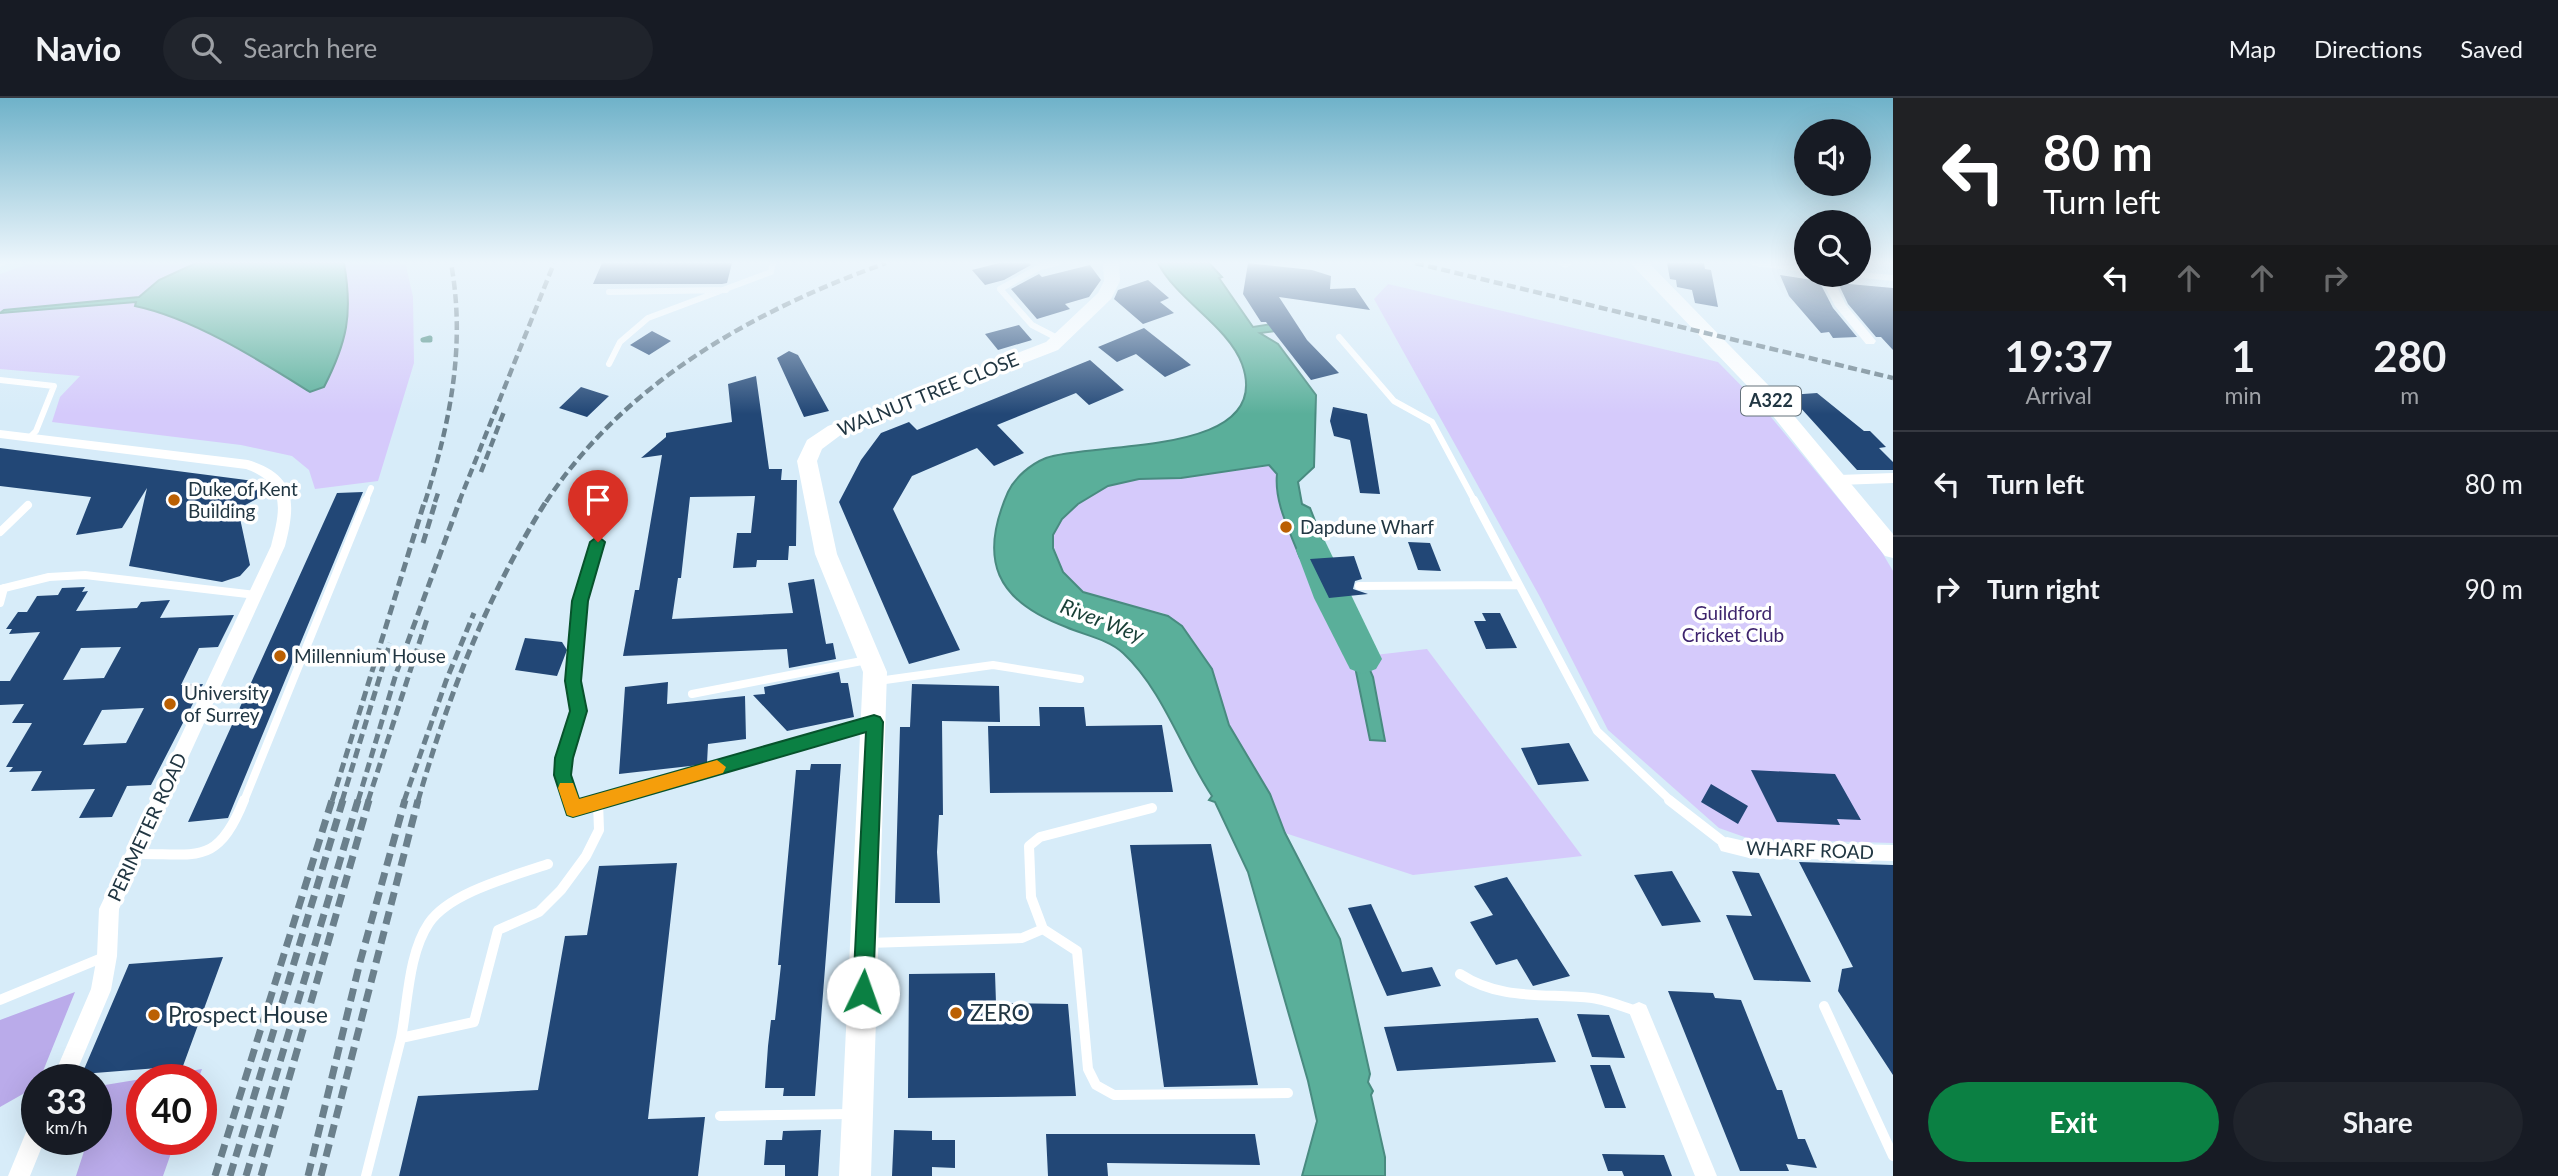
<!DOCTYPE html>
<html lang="en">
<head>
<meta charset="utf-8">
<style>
  :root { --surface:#171b24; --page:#20242c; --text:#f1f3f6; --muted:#9ea1a6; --line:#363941; --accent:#0b8043 }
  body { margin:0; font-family:Lato,sans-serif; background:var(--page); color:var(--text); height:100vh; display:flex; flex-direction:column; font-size:26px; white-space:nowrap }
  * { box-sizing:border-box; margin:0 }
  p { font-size:23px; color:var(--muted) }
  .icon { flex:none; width:38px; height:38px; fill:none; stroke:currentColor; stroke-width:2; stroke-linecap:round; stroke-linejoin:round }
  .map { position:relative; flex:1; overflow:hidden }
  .details { display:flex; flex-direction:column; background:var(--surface); width:665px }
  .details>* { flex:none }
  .guide { background:#202124; color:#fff; overflow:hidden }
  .tools { position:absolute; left:1794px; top:21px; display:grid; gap:14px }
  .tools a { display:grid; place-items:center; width:77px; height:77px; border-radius:50%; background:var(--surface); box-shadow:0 7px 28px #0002; font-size:35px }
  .speed { position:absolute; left:21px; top:966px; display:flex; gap:14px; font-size:35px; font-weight:700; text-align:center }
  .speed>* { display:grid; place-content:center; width:91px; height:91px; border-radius:50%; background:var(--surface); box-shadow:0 7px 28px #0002; line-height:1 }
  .speed small { font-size:18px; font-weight:400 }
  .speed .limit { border:10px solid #d22; background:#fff; color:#111 }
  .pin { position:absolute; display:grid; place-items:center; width:60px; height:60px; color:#fff; margin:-72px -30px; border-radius:50% 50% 50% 0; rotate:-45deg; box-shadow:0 0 7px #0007 }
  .pin .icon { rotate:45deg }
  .me { position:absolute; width:77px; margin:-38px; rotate:3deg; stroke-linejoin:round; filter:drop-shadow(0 0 5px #0008) }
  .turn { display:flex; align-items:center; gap:24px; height:147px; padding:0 35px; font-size:32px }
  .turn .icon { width:91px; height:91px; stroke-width:2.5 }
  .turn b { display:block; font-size:49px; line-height:60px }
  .lanes { display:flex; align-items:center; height:66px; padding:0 35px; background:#0003; justify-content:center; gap:35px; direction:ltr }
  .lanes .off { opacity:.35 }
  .eta { display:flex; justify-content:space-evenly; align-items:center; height:119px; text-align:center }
  .eta b { font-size:42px; font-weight:700; line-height:49px }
  .button { display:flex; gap:14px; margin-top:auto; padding:14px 35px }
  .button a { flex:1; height:80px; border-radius:42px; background:var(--accent); color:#fff; font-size:28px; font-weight:700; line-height:80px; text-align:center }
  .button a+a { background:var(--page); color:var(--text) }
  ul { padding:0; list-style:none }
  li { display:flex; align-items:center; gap:21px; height:105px; padding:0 35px; border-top:2px solid var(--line) }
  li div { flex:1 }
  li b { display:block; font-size:26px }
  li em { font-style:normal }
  header { display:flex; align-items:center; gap:42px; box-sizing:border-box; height:98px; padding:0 35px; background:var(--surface); border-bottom:2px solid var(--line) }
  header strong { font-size:33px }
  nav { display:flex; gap:38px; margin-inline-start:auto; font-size:24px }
  .search { width:490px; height:63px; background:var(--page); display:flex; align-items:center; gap:18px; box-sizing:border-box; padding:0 24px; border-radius:38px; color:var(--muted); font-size:26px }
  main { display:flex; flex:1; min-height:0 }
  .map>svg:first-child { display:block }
</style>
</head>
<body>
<header>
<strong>Navio</strong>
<div class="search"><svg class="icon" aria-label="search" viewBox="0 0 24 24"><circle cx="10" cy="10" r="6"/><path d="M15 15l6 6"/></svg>Search here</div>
<nav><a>Map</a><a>Directions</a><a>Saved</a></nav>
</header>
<main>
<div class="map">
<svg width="1893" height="1078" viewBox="0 0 1893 1078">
  <rect width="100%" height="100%" fill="#d7ecf9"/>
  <path fill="#d5cafb" d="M 32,165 L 196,165 L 159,182 L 139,199 L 0,213 L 0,176 Z
    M 344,165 L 402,165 L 406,168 L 413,199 L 414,265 L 378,383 L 315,391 L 309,372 L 292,358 L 241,347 L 52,324 L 60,299 L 80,278 L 0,271 L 0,215 L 136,204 L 136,208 C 192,220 260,263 309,293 L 347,224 Z
    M 1388,186 L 1718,264 L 1766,313 L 1880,451 L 1893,473 L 1893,745 L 1750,741 L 1719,730 L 1608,632 L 1540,499 L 1374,201 Z
    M 1270,367 L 1278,376 C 1274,405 1290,433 1300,460 L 1318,462 L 1346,516 L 1332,518 L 1351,554 L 1361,589 L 1373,579 L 1366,558 L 1427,551 L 1582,758 L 1413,777 L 1285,735 L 1273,702 L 1229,627 L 1212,571 L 1191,539 L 1163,515 L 1094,500 L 1083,494 L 1063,474 L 1052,443 L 1056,430 L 1071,411 L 1108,388 L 1139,381 L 1181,380 Z"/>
  <path fill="#baabea" d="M 75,894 L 37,988 L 0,1009 L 0,922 Z
    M 202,971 L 198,982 L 142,982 L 142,1041 L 176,1041 L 163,1078 L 76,1078 L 88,1041 L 96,1041 L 96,1015 L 105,987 Z"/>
  <path fill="#5aaf9a" stroke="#498b80" stroke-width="2" d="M 196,165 L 344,165 C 353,216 347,244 324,289 L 310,294 C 259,262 193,220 135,208 L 136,204 L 0,215 L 4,212 L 139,199 L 159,182 Z
    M 1158,165 L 1209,165 L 1222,179 L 1219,180 L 1253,229 L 1279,225 L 1283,232 L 1260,235 L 1278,246 L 1316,297 L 1314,369 L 1298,384 L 1302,406 L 1310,410 L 1326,451 L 1319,454 L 1318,462 L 1304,463 L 1300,460 C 1290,433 1274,405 1277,376 L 1269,367 L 1181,380 L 1139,381 L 1108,388 L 1078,406 L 1062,421 L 1053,437 L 1053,450 L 1063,474 L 1083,494 L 1168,518 L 1182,528 L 1212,571 L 1229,627 L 1270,696 L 1285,735 L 1340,841 L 1370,976 L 1368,984 L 1373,993 L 1371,997 L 1385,1059 L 1385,1078 L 1302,1078 L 1317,1023 L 1308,983 L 1248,774 L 1215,704 L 1209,702 L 1212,698 C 1182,653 1163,592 1123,555 C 1108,541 1084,537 1066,529 C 996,503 978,462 1008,394 C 1015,379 1031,366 1046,360 C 1092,343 1276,360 1242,266 C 1228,228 1177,202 1158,165 Z
    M 1346,516 L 1373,579 L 1385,643 L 1370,642 L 1354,564 L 1331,517 Z"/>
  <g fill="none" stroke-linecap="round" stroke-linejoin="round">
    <path stroke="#498b80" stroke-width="5" d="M 430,240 L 423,242 L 430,242"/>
    <path fill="#5aaf9a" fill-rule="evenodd" d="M 1313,440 L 1325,443 L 1382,561 L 1376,571 L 1363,576 L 1350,571 L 1314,500 L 1296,452 L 1301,443 Z"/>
  </g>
  <path fill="#224776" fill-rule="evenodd" d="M 602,165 L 732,165 L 727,185 L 722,186 L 593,186 Z
    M 999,165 L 1029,165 L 1031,167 L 1004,182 L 985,187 L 972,172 Z
    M 1248,165 L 1312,172 L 1331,178 L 1330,191 L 1355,190 L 1370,212 L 1279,199 L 1307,242 L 1339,275 L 1311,282 L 1266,224 L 1261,224 L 1243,196 Z
    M 1667,165 L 1704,165 L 1705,171 L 1711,172 L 1718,209 L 1695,205 L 1692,192 L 1677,189 L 1676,182 L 1670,181 Z
    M 1090,167 L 1101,182 L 1089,199 L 1065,206 L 1070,211 L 1037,221 L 1011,191 L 1039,176 L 1042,179 Z
    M 1780,177 L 1819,183 L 1833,210 L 1857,239 L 1833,240 L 1829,234 L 1821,235 L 1789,198 Z
    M 1148,182 L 1169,200 L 1160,204 L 1174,215 L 1143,226 L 1114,201 L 1118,192 Z
    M 1838,185 L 1893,190 L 1893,252 L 1881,239 L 1876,239 L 1848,206 Z
    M 1019,227 L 1032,242 L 998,252 L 985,236 Z
    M 1144,230 L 1191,267 L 1165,279 L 1136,256 L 1117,264 L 1098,249 Z
    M 652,233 L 671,243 L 649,257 L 630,247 Z
    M 789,253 L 798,257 L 829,313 L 804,319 L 777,260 Z
    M 1090,262 L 1124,292 L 1089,307 L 1076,295 L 997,327 L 1024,355 L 994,368 L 977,350 L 912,378 L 893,411 L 960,552 L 909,566 L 839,404 L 861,362 L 881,335 L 909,324 L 917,332 Z
    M 756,278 L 769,371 L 782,371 L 781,382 L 797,382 L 796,448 L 789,448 L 788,462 L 757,462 L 756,469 L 733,470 L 737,435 L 751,435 L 755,398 L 690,399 L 681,480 L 678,480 L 672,521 L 793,515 L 788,485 L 814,481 L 826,546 L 833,545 L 836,561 L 789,570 L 787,551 L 623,558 L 635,492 L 639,492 L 662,357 L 641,360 L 666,339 L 666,335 L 732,324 L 728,286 Z
    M 581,289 L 609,298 L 587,319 L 559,310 Z
    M 1817,295 L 1864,333 L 1870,333 L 1886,349 L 1879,350 L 1893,364 L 1893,372 L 1857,372 L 1789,297 Z
    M 1333,309 L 1367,316 L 1380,396 L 1360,395 L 1350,342 L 1334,338 L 1330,323 Z
    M 0,350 L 254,383 L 271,393 L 238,411 L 250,467 L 240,478 L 222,484 L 129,468 L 147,390 L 122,430 L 76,437 L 91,399 L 0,388 Z
    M 363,394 L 228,720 L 188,724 L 337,395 Z
    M 1408,444 L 1430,445 L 1441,473 L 1418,472 Z
    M 1354,458 L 1362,481 L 1355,483 L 1353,491 L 1368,496 L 1329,500 L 1310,461 Z
    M 85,489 L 82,494 L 88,493 L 76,513 L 137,510 L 141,504 L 170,502 L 160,520 L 234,517 L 218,549 L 199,550 L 181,587 L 203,586 L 151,687 L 127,688 L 112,719 L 79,720 L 95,691 L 31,693 L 42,673 L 9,674 L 13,669 L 6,669 L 32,625 L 12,625 L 24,606 L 0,607 L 0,583 L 10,583 L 40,534 L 9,536 L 12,531 L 6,531 L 18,514 L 27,514 L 37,498 L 58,497 L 62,490 ZM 121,549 L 104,580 L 63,582 L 81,550 ZM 144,610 L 126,645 L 83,647 L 102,612 Z
    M 1482,515 L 1500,515 L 1517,550 L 1486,551 L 1474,523 L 1486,523 Z
    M 525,540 L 562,544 L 567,552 L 557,578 L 515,572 Z
    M 839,574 L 841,585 L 848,585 L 854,619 L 787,633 L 753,597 L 765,596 L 764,589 Z
    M 668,584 L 667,606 L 745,598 L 746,641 L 708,646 L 707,665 L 699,667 L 619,676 L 625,589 Z
    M 912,586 L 999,588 L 1000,624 L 942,623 L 943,717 L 939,717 L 937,754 L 940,805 L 895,805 L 900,629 L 910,629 Z
    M 1039,609 L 1084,609 L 1086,628 L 1162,627 L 1173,694 L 990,695 L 988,628 L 1040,628 Z
    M 1569,645 L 1589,683 L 1538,687 L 1521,650 Z
    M 811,666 L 841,666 L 815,998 L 783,998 L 784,990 L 765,990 L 768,948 L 771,922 L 775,922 L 781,867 L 778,867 L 796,672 L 810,672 Z
    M 1751,672 L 1835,676 L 1861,722 L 1837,721 L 1840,727 L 1777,724 Z
    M 1711,686 L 1748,708 L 1738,726 L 1701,704 Z
    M 1211,746 L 1258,987 L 1164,989 L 1130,747 Z
    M 1799,764 L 1893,767 L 1893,977 L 1838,893 L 1842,871 L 1853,869 Z
    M 677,765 L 648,1021 L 705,1019 L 698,1078 L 399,1078 L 418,998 L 538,992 L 565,838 L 587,837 L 599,768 Z
    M 1672,773 L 1701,824 L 1662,828 L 1634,777 Z
    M 1732,773 L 1759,775 L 1811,884 L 1754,882 L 1726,817 L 1752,818 Z
    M 1507,779 L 1570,878 L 1533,888 L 1517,861 L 1496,867 L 1470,824 L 1493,817 L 1474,788 Z
    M 1371,806 L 1402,874 L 1432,869 L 1441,888 L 1387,898 L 1348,810 Z
    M 223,859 L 183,968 L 82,976 L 129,866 Z
    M 995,875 L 996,905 L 1068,906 L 1076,998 L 908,1000 L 909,876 Z
    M 1668,893 L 1713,895 L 1715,900 L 1741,902 L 1777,992 L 1782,992 L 1798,1041 L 1805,1041 L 1817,1070 L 1786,1066 L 1789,1073 L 1740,1073 Z
    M 1577,916 L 1609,917 L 1625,960 L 1592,959 Z
    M 1538,920 L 1556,964 L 1397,973 L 1384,929 Z
    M 1590,967 L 1610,967 L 1626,1010 L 1605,1010 Z
    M 821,1032 L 818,1078 L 785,1078 L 785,1067 L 764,1067 L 766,1042 L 782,1042 L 783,1033 Z
    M 894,1032 L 932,1033 L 932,1042 L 955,1042 L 955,1070 L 932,1069 L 932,1078 L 892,1078 Z
    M 1046,1036 L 1255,1036 L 1260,1067 L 1107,1065 L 1108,1078 L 1048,1078 Z
    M 1602,1056 L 1664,1057 L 1672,1078 L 1624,1078 L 1622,1073 L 1608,1073 Z"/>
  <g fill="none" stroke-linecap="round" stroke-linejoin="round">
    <path stroke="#fff" stroke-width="6" d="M 1056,165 L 1040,169 L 1000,191 L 1032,227 L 1061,242
      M 609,194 L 726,192
      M 1339,239 L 1394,303 L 1432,324 L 1475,404
      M 609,266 L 620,244 L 648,220 L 771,174 L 773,165
      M 0,282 L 54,288 L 36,333 L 29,340
      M 365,404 L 371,390"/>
    <path stroke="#fff" stroke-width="8" d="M 1474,402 L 1597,633 L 1671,703
      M 0,434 L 28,407
      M 1359,488 L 1519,487
      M 0,491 L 49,479 L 85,477 L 256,497
      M 0,505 L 4,490
      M 878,583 L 993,567 L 1080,581
      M 692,596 L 867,562
      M 244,703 L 366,402
      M 571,703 L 563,677 L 564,660 L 578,613 L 573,583 L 578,518 L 584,483 L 604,427
      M 599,703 L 868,626"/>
    <path stroke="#fff" stroke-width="10" d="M 570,702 L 573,711 L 606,702
      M 1669,702 L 1727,747
      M 135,756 C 197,755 217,769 244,702
      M 1043,831 L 1077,853 L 1088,971 L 1096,987 L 1114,997 L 1288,995
      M 868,845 L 1022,840 L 1043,831 L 1031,799 L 1029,748 L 1040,739 L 1152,710
      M 1460,876 C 1501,903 1545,895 1592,900 C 1607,902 1624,909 1639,914
      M 0,902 L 104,859
      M 1824,908 L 1893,1058
      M 401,940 C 408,905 408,856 429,825 C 450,794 514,778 548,766
      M 720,1018 L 850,1016
      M 366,1078 L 401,940 L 474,924 L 498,832 L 539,814 L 561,792 L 586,758 L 599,732 L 598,704"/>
    <path fill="#fff" fill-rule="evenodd" d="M 0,165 L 8,165 L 0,169 Z
      M 1556,165 L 1569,165 L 1571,167 L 1565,170 Z
      M 1748,165 L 1806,168 L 1806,174 L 1754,168 Z
      M 1858,174 L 1893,177 L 1893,183 L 1854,179 L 1852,177 L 1858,177 Z
      M 1819,177 L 1831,177 L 1846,207 L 1876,243 L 1874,246 L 1866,246 L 1835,208 Z
      M 0,332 L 248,362 C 297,377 296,405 285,448 L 119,811 L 117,858 L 111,892 L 73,982 L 52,982 L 91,891 L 97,858 L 99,811 L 271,448 C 280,413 287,386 246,371 L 0,340 Z
      M 1893,375 L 1893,385 L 1839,387 L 1832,382 L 1839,377 Z
      M 1727,739 L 1749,744 L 1893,747 L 1893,763 L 1749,760 L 1721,753 L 1718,747 L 1721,741 Z
      M 1639,904 L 1646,907 L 1717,1078 L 1695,1078 L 1629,914 L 1632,907 Z
      M 37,1024 L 37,1041 L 45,1041 L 30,1078 L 8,1078 L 29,1027 Z"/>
    <path fill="#fff" fill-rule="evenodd" d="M 1103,165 L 1119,165 L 1120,183 L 1111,201 L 1058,252 L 842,336 L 822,351 L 817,363 L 837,456 L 887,574 L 871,1078 L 839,1078 L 863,574 L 815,456 L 797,363 L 807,342 L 828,328 L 1046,244 L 1098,195 L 1104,183 Z"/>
    <path fill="#fff" fill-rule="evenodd" d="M 1630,165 L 1649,165 L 1771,290 L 1893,436 L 1893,460 L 1885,458 L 1757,298 Z"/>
    <path stroke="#6b808c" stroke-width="4.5" stroke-dasharray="9 4.5" stroke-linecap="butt" d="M 1415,165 L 1893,280
      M 481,374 L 505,311
      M 425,404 C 450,325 466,248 451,165
      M 435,404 L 439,392
      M 459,404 L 554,165
      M 546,404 C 625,284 755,212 886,165"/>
    <path stroke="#6b808c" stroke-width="5" stroke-dasharray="10 5" stroke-linecap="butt" d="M 423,445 L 436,402
      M 332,703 L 425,402
      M 342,703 L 390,545
      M 358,703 L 396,576 L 460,402
      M 368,703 L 427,521
      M 404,703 L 446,583 L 474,515
      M 418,703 C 448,598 488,495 547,402"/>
    <path stroke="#6b808c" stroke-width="7" stroke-dasharray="13 7" stroke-linecap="butt" d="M 215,1078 L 332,702
      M 230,1078 L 343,702
      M 246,1078 L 358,702
      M 261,1078 L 369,702
      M 308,1078 L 360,864 L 405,702
      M 321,1078 L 418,702"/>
  </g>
  <linearGradient id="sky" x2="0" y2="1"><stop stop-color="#6fb2c9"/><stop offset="0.52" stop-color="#edf6fc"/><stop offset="1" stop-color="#edf6fc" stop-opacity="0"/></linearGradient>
  <rect width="1893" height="316" fill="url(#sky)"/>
  <path fill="#0b8043" stroke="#07532c" stroke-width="2" d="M 598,438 L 605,444 L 588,503 L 581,583 L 587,613 L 573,660 L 571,677 L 579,701 L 874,617 L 880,619 L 883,624 L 873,894 L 870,901 L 863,904 L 856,901 L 853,894 L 866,634 L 573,719 L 567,717 L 554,677 L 555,660 L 570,613 L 565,583 L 572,503 L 590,444 Z"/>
  <path fill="#f59e0b" d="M 717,662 L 726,669 L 723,675 L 573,719 L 567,717 L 558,690 L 560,685 L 573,685 L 579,701 Z"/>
  <g fill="#bb6003" stroke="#fff" stroke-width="2.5">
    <circle cx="174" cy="402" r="7"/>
    <circle cx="1286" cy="429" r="7"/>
    <circle cx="280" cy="558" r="7"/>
    <circle cx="170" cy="606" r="7"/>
    <circle cx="956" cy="915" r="7"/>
    <circle cx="154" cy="917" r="7"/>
  </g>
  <g text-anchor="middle" stroke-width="7" stroke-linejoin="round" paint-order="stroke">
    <rect fill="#fff" stroke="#64727b" stroke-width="2" x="1741" y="288.5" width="60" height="29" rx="5"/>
    <g font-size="18" font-weight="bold" fill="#213642">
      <text x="1771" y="309">A322</text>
    </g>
    <g font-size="19" fill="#213642" stroke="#fff">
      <text transform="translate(928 296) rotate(-22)" y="7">WALNUT TREE CLOSE</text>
      <text transform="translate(147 729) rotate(-65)" y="7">PERIMETER ROAD</text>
      <text transform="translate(1810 752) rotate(2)" y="7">WHARF ROAD</text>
    </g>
    <g font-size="19" fill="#213642" stroke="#fff" text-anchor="start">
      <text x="188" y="398">Duke of Kent<tspan x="188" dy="22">Building</tspan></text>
      <text x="1300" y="436">Dapdune Wharf</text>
      <text x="294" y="565">Millennium House</text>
      <text x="184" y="602">University<tspan x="184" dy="22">of Surrey</tspan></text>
    </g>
    <g font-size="19" fill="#3e256d" stroke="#fff">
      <text x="1733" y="522">Guildford<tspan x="1733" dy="22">Cricket Club</tspan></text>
    </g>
    <g font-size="21" font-style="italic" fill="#183f36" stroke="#fff">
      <text transform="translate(1102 523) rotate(21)" y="7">River Wey</text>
    </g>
    <g font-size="23" fill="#213642" stroke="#fff" text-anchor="start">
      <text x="970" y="923">ZERO</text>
      <text x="168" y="925">Prospect House</text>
    </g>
  </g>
</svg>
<div class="tools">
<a><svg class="icon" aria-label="sound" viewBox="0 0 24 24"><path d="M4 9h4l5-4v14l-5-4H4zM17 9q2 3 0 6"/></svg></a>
<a><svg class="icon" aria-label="search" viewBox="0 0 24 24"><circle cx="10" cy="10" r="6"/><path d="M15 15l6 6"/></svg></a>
</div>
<div class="speed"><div>33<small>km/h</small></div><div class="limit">40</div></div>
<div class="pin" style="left:598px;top:444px;background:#d93025"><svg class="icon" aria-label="arrive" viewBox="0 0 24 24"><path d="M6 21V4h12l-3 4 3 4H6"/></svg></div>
<svg class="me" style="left:863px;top:894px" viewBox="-20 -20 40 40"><circle r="19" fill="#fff"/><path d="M0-13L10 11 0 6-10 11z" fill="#0b8043"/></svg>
</div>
<section class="details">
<div class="guide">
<div class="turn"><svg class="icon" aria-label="left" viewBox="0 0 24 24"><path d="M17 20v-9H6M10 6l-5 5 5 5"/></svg><div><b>80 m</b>Turn left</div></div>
<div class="lanes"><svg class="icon" aria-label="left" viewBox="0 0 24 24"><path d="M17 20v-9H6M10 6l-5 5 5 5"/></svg><svg class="icon off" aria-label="ahead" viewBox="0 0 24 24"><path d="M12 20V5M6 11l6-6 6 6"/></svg><svg class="icon off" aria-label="ahead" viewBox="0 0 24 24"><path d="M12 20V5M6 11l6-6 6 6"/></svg><svg class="icon off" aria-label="right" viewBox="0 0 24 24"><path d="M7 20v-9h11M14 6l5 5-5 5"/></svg></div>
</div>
<div class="eta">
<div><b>19:37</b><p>Arrival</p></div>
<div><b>1</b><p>min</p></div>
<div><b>280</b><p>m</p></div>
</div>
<ul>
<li><svg class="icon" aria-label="left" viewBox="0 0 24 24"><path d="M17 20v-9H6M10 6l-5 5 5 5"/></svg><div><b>Turn left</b></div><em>80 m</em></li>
<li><svg class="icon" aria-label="right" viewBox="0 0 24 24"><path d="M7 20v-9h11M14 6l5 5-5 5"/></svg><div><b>Turn right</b></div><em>90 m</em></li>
</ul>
<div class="button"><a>Exit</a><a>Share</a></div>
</section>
</main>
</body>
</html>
